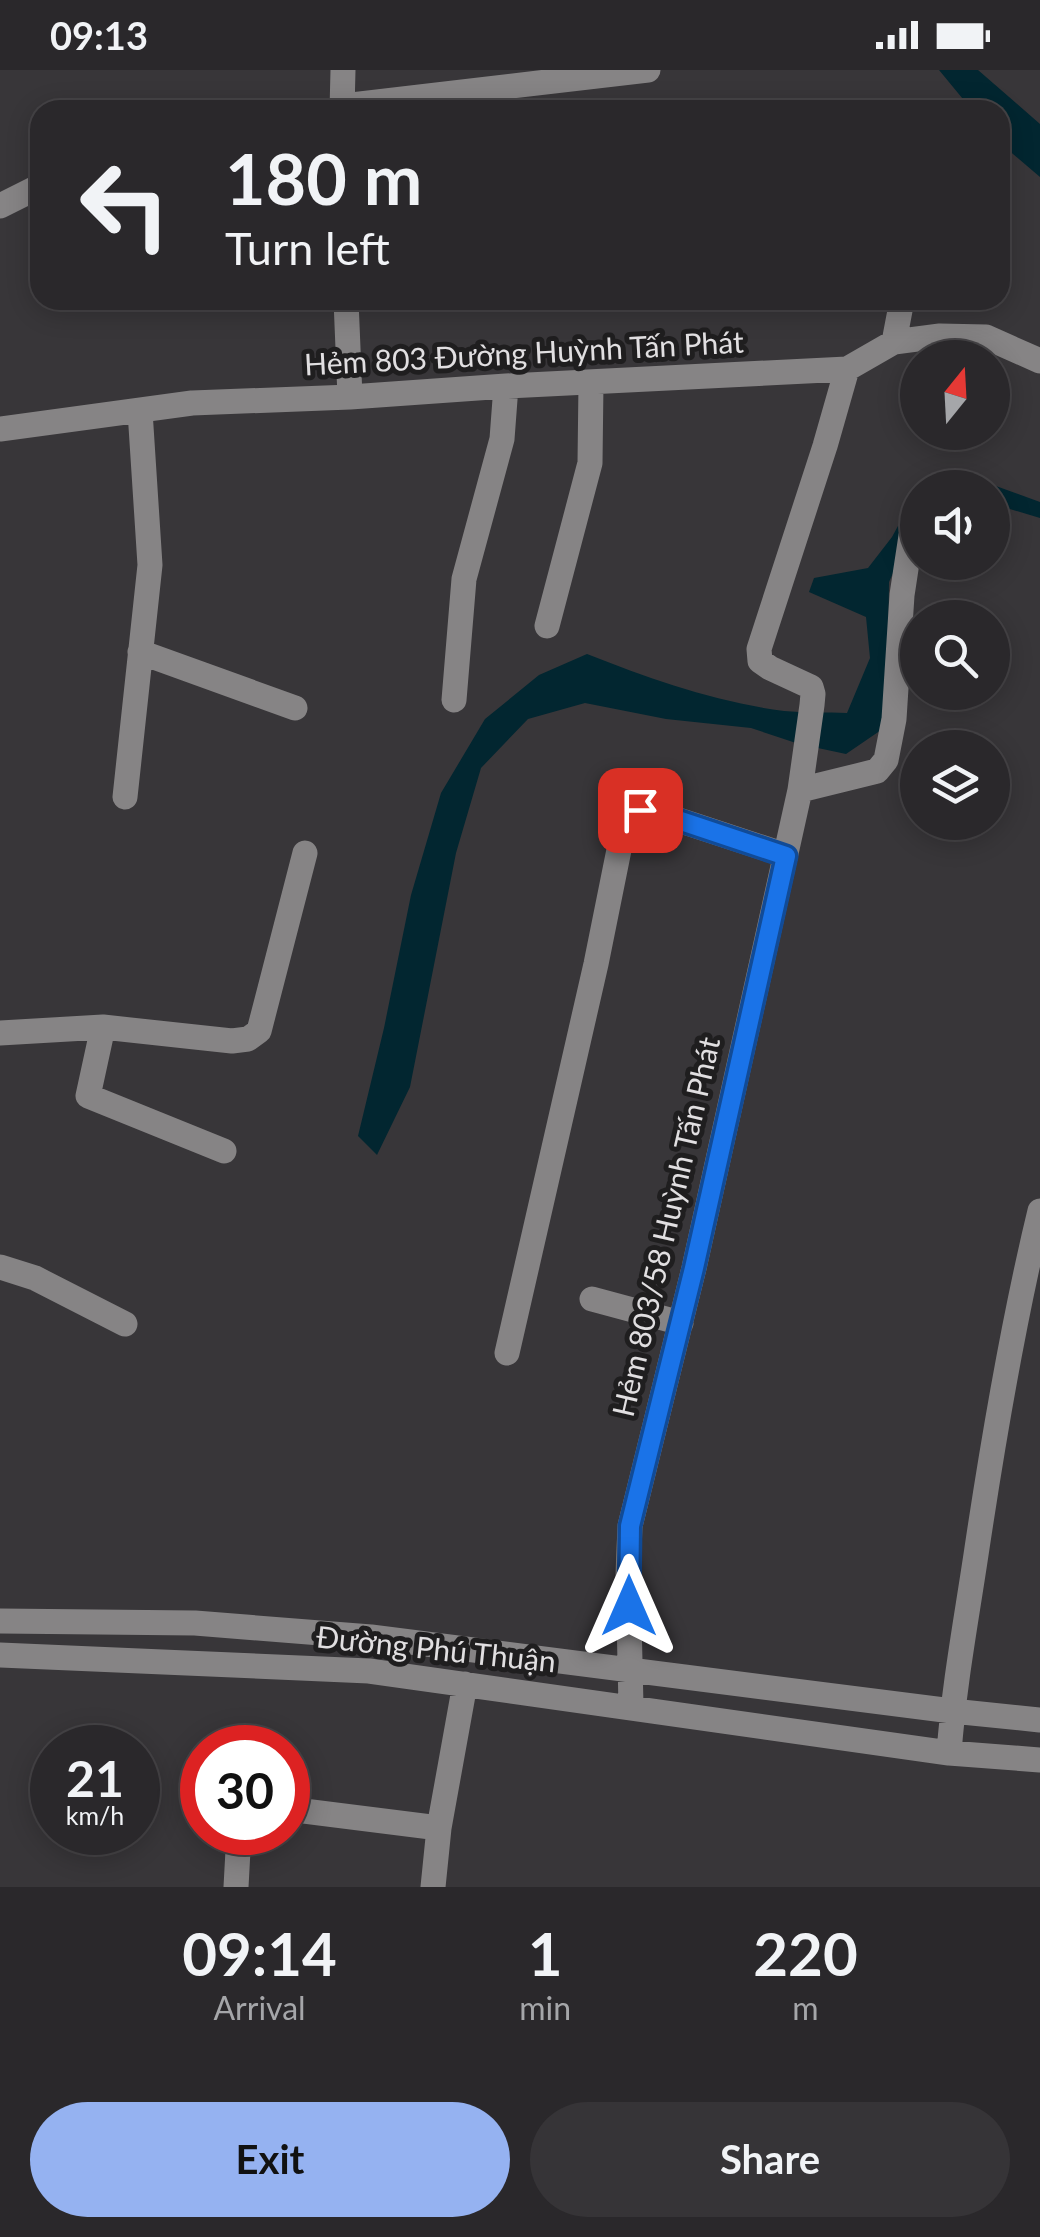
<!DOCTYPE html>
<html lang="en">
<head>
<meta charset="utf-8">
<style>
  :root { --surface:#2a282b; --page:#363437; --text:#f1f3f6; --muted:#a5a6a9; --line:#464447; --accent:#95b2f1 }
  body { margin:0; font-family:Lato,sans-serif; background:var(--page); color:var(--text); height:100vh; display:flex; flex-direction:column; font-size:38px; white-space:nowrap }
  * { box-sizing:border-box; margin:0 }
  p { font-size:32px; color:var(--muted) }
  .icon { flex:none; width:55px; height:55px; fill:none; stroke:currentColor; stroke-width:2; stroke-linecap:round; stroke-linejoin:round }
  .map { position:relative; height:1817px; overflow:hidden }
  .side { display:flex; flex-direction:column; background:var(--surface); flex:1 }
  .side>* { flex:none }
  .banner { position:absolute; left:30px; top:30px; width:980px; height:210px; border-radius:30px; box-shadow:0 5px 25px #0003,0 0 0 2px var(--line); background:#2a282b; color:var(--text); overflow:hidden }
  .needle { width:65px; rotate:18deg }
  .controls { position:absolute; left:900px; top:270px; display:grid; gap:20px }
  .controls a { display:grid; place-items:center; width:110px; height:110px; border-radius:50%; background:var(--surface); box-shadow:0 5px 25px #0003,0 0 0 2px var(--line); font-size:50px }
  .speed { position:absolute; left:30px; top:1655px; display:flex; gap:20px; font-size:50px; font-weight:700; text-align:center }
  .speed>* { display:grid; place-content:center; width:130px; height:130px; border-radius:50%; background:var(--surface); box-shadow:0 5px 25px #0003,0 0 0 2px var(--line); line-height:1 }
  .speed small { font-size:25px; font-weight:400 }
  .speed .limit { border:15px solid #d22; background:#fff; color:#111 }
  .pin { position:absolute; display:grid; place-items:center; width:85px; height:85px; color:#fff; margin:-42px; border-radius:20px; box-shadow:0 5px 15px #0006 }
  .me { position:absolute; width:110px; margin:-55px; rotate:0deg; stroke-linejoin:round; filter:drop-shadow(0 0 8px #0008) }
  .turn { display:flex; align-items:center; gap:35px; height:210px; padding:0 30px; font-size:45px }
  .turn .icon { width:130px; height:130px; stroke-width:2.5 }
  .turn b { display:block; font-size:70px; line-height:85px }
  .eta { display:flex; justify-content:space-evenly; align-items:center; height:170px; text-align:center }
  .eta b { font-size:60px; font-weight:700; line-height:70px }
  .action { display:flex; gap:20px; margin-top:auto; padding:20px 30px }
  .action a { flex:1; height:115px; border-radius:60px; background:var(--accent); color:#111; font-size:40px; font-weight:700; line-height:115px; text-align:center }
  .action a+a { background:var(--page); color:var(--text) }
  .status { display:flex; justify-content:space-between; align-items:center; height:70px; padding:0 50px; background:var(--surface); direction:ltr }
  .status svg { height:28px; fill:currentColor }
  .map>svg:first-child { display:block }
</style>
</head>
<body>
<div class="status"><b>09:13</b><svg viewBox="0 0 49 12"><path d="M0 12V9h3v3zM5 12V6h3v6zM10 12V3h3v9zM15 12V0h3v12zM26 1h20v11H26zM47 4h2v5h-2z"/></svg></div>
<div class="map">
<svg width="1040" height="1817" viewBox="0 0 1040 1817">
  <rect width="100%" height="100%" fill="#383639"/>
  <path fill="#022630" d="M 939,0 L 978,0 L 1040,54 L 1040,107 L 1000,73 L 1000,40 L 972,40 Z
    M 960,403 L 1040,432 L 1040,448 L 993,434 L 992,418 L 920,417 L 921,415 Z
    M 917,421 L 917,455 L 912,461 L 889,512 L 887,656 L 846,684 L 799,674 L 751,658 L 666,649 L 585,633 L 528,649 L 481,698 L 456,783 L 410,1017 L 377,1085 L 358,1066 L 384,958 L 411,825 L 441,723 L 485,649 L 539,605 L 587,584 C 650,609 715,632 784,641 C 804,643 826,642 847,643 L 870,588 L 866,547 L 809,522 L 814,508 L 868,498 L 892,467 Z"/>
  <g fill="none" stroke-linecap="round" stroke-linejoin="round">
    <path stroke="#868485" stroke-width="25" d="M 343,36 L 648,0
      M 342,40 L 343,0
      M 0,136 L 40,116
      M 346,230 L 350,327
      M 894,272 L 902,230
      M 0,359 L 192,333 L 350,327 L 506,316 L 847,299 L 894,272 L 940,266 L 986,267 L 1040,291
      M 547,556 L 590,393 L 591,313
      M 140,582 L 295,638
      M 454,630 L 464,509 L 502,369 L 506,316
      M 800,720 L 877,701 L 886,690 L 894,649 L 902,525 L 911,466
      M 125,727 L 150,495 L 140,341
      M 103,957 L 88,1026 L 224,1081
      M 0,963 L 103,957 L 232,971 L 248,969 L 259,961 L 305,783
      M 0,1197 L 35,1208 L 125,1254
      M 592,1229 L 681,1253
      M 507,1283 L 596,894 L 624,755 C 633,743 639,740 654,742 L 785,785
      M 0,1551 L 195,1553 L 371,1567 L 952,1641 L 1040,1650
      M 0,1585 L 369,1601 L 949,1683 L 1040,1690
      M 631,1636 L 628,1504 L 630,1456 L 694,1198 L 800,720 L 812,635 L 813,624 L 811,617 L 770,598 L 760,591 L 759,579 L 825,376 L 847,299
      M 237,1667 L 237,1678
      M 949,1683 C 954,1614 967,1546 977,1478 C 994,1365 1013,1252 1040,1141
      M 288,1739 L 439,1758
      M 236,1817 L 239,1762
      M 433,1817 L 439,1758 L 465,1614"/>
  </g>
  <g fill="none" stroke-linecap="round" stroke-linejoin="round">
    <defs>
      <path id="route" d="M 629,1536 L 630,1456 L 694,1198 L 786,786 L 654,742 L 640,740"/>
    </defs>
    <use href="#route" stroke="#114b97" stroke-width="25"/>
    <use href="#route" stroke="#1a73e8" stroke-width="18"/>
  </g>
  <g text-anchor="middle" stroke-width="10" stroke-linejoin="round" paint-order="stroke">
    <g font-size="30" fill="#e1dfe1" stroke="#1f1e1f">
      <text transform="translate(524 284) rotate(-3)" y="10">Hẻm 803 Đường Huỳnh Tấn Phát</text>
      <text transform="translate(667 1157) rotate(-77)" y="10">Hẻm 803/58 Huỳnh Tấn Phát</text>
      <text transform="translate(436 1580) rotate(6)" y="10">Đường Phú Thuận</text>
    </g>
  </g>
</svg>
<div class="controls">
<a><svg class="needle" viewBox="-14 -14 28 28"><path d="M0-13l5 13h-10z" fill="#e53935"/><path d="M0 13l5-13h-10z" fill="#a5a6a9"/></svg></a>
<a><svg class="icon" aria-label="sound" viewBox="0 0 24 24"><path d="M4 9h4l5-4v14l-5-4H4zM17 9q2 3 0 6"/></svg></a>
<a><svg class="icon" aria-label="search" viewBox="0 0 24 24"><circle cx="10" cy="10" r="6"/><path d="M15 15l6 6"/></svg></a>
<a><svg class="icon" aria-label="layers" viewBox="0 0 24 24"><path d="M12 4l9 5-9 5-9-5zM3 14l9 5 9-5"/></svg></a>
</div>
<div class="speed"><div>21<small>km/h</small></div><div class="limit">30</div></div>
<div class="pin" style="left:640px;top:740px;background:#d93025"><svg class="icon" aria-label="arrive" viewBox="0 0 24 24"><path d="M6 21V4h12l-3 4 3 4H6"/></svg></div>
<svg class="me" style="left:629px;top:1536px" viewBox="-20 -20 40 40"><path d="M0-17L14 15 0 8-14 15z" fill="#1a73e8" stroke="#fff" stroke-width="4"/></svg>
<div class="banner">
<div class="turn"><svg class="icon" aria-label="left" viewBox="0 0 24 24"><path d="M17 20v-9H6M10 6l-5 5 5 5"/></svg><div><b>180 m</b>Turn left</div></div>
</div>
</div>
<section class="side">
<div class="eta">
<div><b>09:14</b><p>Arrival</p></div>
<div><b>1</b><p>min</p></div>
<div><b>220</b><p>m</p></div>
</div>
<div class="action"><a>Exit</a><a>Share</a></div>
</section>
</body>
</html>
